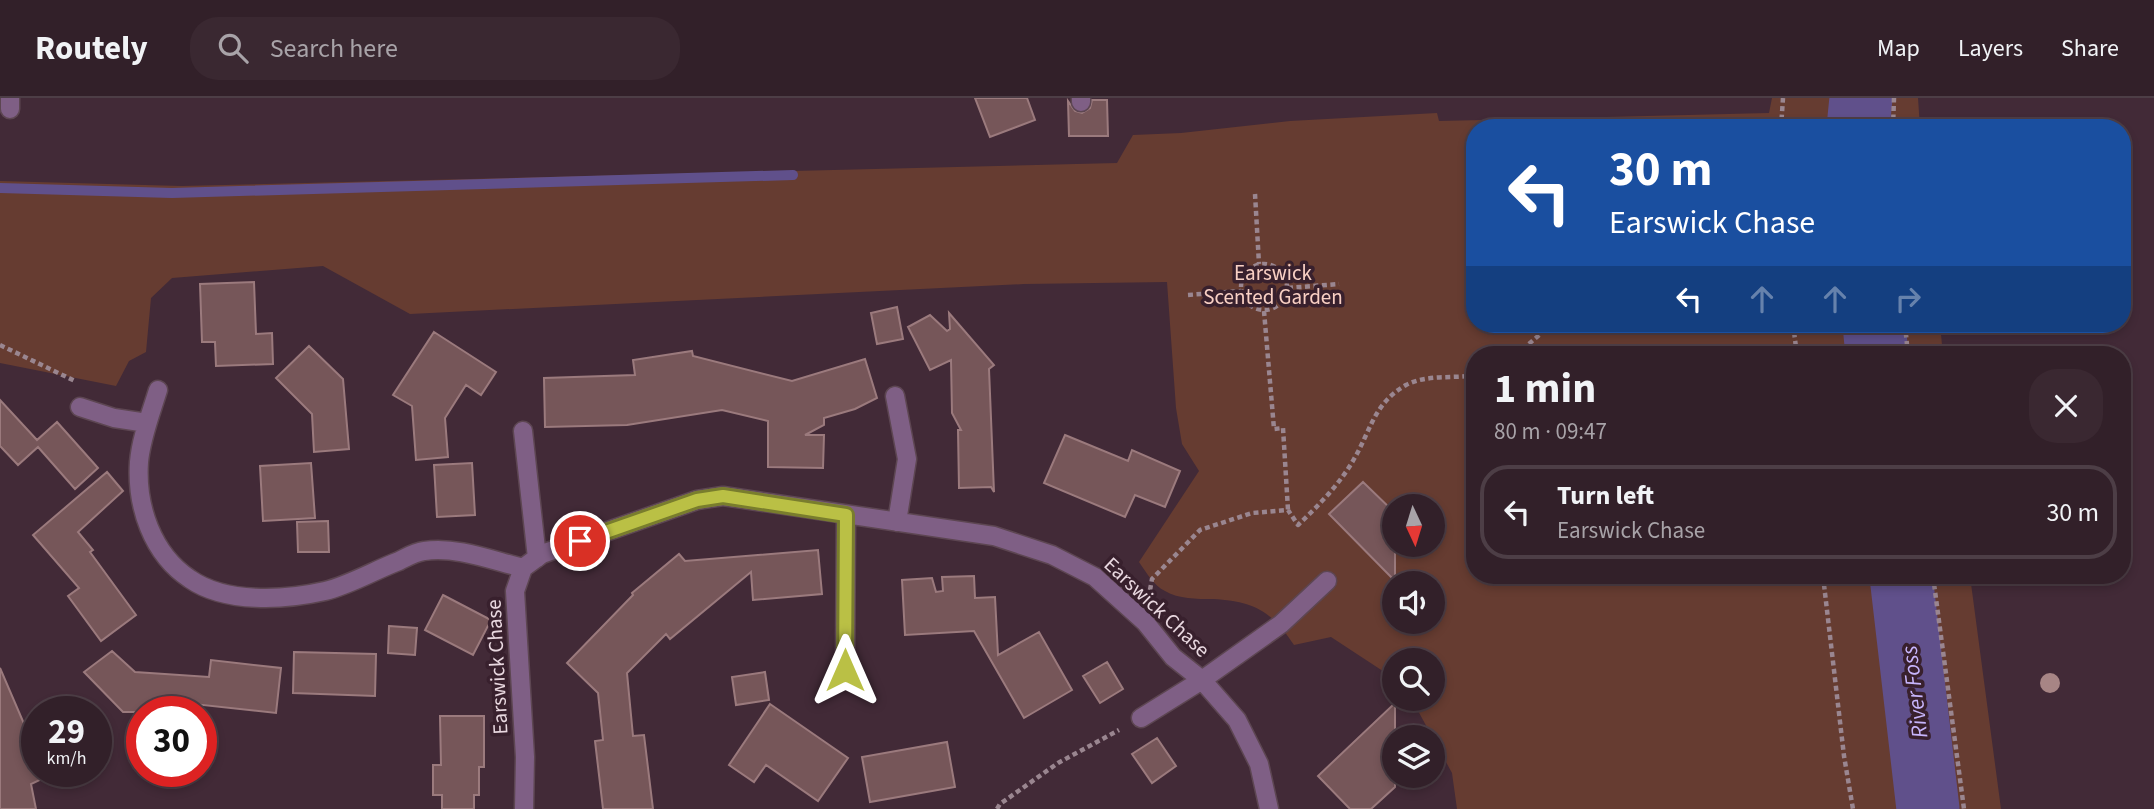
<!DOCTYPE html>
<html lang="en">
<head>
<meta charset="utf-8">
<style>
  :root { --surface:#322029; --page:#3a2831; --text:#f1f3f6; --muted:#a8a3a8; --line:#4d3e46 }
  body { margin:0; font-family:"Source Sans 3",sans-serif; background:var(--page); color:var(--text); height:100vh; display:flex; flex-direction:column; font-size:26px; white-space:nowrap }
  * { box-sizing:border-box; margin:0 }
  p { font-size:23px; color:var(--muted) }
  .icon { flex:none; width:38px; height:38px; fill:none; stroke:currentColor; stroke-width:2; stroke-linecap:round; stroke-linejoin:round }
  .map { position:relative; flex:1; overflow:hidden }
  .details { position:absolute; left:1466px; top:248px; width:665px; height:238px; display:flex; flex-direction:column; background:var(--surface); border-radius:28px; box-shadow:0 4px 10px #0003,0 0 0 2px var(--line) }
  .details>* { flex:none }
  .top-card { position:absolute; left:1466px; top:21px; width:665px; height:214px; border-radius:28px; box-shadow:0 4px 10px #0003,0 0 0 2px var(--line); background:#1a4fa0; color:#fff; overflow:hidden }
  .needle { width:46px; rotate:176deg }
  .fabs { position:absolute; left:1382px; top:396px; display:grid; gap:14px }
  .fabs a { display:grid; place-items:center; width:63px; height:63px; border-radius:50%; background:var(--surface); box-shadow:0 4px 10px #0003,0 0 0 2px var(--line); font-size:35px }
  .speed { position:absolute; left:21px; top:598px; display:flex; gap:14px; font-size:35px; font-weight:700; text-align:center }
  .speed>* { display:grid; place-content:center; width:91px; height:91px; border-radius:50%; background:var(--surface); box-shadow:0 4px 10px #0003,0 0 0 2px var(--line); line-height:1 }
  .speed small { font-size:18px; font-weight:400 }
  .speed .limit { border:10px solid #d22; background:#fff; color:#111 }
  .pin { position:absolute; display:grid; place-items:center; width:60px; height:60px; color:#fff; margin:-30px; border:4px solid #fff; border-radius:50%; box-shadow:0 2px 7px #0007 }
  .me { position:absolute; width:77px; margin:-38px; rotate:0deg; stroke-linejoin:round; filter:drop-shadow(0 0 5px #0008) }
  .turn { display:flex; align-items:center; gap:24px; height:147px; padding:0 28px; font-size:32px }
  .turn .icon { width:91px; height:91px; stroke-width:2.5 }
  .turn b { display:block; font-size:49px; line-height:60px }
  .lanes { display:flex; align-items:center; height:66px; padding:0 28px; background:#0003; justify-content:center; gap:35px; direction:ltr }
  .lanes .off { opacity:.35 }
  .round { display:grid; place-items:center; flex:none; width:74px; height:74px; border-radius:28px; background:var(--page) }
  .overview { display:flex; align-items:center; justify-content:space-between; height:119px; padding:0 28px }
  h1 { font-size:42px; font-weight:700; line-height:52px }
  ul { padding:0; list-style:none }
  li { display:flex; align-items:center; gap:21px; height:94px; margin:0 14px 10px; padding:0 14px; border:4px solid var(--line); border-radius:28px }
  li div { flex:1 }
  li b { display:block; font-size:26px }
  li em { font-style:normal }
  header { display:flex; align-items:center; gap:42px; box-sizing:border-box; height:98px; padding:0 35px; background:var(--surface); border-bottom:2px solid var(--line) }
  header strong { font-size:33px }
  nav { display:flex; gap:38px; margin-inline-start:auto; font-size:24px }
  .search { width:490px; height:63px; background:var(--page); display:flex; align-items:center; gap:18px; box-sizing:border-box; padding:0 24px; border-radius:28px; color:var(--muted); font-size:26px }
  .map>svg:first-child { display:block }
</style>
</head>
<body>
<header>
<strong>Routely</strong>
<div class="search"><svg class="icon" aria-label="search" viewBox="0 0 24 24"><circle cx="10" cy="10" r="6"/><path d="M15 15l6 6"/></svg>Search here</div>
<nav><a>Map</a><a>Layers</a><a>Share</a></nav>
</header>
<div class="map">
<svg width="2154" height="711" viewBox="0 0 2154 711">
  <rect width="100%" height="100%" fill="#422a37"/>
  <path fill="#663c31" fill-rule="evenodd" d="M 1772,0 L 1842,0 L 1839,30 L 1475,30 L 1475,226 L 1850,226 L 1853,257 L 1475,257 L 1475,478 L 1877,478 L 1905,711 L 1457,711 L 1452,675 L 1411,600 L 1433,600 L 1433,562 L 1395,562 L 1395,581 L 1331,539 L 1294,547 C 1272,513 1253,503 1213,501 C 1196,501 1179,501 1165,493 C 1154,488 1146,474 1139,464 L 1199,373 L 1182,346 L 1176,310 L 1167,184 L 1024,186 L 410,216 L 323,168 L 172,180 L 151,200 L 146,254 L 129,263 L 116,288 L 0,265 L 0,83 L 181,88 L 1117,65 L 1133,37 L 1181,35 L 1290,23 L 1437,15 L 1439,23 L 1769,15 ZM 1395,408 L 1433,408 L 1433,446 L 1395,446 ZM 1395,485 L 1433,485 L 1433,523 L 1395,523 Z
    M 1884,0 L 1918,0 L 1920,30 L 1883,30 Z
    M 1897,226 L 1940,226 L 1943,257 L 1899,257 Z
    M 1923,478 L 1970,478 L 2001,711 L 1951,711 Z"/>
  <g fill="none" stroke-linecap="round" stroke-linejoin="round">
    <path stroke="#60508b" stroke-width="10" d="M 1843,22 L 1858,21
      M 0,90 L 172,95 L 793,77"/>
    <path stroke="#60508b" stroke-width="63" d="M 1858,30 L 1861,0
      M 1874,226 L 1877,257
      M 1901,478 L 1928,711"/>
  </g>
  <path fill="#765659" stroke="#9b7a7d" stroke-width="2" d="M 975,0 L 1027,0 L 1035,22 L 990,39 Z
    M 1092,2 L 1107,2 L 1108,38 L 1069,38 L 1068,3 L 1075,13 L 1082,15 L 1090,10 Z
    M 254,184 L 256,236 L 272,235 L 273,266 L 216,268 L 215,244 L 202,244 L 200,186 Z
    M 897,209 L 903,241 L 877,246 L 871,215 Z
    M 949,215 L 994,267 L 989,271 L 994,394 L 991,389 L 959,390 L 958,332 L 961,332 L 952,315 L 951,262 L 930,272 L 908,229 L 930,217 L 947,233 L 950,231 Z
    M 434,234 L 496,274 L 481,297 L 466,287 L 445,320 L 448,359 L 416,362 L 412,308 L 393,297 Z
    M 309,248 L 343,281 L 349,351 L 314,354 L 312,316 L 276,280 Z
    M 692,253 L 693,258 L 792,283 L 865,261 L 877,300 L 855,311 L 824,320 L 824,327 L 805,337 L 824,337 L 823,370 L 768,369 L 768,323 L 722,312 L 627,327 L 545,329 L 544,280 L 635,277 L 633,262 Z
    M 0,302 L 37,342 L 57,324 L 98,370 L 75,391 L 38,349 L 18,367 L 0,348 Z
    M 1065,337 L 1128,363 L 1132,352 L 1180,373 L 1165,409 L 1135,397 L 1125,419 L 1044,385 Z
    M 311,365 L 315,420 L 263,423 L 260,368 Z
    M 472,365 L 475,417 L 437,419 L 434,367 Z
    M 107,374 L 123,393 L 78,434 L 93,452 L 90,454 L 136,517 L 101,543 L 68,498 L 79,490 L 33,437 Z
    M 1363,384 L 1395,415 L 1395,483 L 1329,416 Z
    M 328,423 L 329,454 L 298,454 L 297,424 Z
    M 818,452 L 822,496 L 753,502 L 751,474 L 670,541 L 666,536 L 627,575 L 633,638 L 644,637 L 653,711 L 603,711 L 595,643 L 603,642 L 598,595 L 567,565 L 633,497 L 632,495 L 679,456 L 685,463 Z
    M 974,478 L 975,500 L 995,499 L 998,557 L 1039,534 L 1072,592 L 1024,620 L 974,533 L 905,537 L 902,482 L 932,480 L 936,494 L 943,493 L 942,479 Z
    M 443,497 L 491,522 L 473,557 L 425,532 Z
    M 389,528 L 417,530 L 415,557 L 388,555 Z
    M 112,553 L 135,574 L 209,579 L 211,562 L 281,570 L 276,615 L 185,605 L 185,614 L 123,614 L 84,574 Z
    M 294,554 L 376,556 L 375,598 L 293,595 Z
    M 1107,564 L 1123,591 L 1100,605 L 1083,578 Z
    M 0,570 L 37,656 L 37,674 L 44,674 L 46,679 L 31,686 L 36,711 L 0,711 Z
    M 765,574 L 769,602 L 736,607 L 732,579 Z
    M 1395,605 L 1395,689 L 1371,711 L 1350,711 L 1318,678 Z
    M 770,606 L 848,660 L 818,703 L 766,667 L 754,684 L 729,667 Z
    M 440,618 L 484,618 L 484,669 L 479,669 L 479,697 L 474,697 L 474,711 L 442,711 L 442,697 L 433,697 L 433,667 L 441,667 Z
    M 1157,640 L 1176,668 L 1152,685 L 1132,656 Z
    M 947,644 L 955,689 L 870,704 L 862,659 Z"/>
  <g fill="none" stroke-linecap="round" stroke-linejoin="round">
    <defs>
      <path id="minor" d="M 1081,4 L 1081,0
        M 10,11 L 10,0
        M 158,292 C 151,315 141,340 139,364 C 136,408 152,456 190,481 C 226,506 285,502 325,493 C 350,487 375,472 399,463 C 407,459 415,454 424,453 C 456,448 491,462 523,470
        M 895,298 L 907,361 L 897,424
        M 80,309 L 114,320 L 147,325
        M 523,333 L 537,460
        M 845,572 L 846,417
        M 1141,620 L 1202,582 L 1281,526 L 1327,483
        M 524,711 L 525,659 L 515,493 L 523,470 L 542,456 L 697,402 L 723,398 L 994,438 L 1052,457 L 1095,479 L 1145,524 L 1173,559 L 1202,582 L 1237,622 L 1259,666 L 1269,711"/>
    </defs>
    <use href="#minor" stroke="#5d4652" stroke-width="21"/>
    <path stroke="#9a8690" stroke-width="4.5" stroke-dasharray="5 3.5" stroke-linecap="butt" d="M 1767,30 L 1781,23
      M 1781,30 L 1783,0
      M 1893,30 L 1894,0
      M 1255,96 L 1259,166
      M1241 189a23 23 0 1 1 46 0a23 23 0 1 1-46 0Z
      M 1288,190 L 1339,186
      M 1188,197 L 1241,193
      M 1264,213 L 1274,331 L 1283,330 L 1288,412
      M 1793,226 L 1797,257
      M 1905,226 L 1908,257
      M 0,247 L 75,283
      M 1516,257 L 1552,226
      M 1823,478 L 1844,658 L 1853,711
      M 1933,478 L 1964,711
      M 1150,492 L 1152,481 L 1200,432 L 1252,415 L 1288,412 L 1298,427 C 1318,408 1340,386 1354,361 C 1371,332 1374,305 1406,287 C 1427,276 1453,281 1475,277
      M 997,711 L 1000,706 L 1058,665 L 1119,632"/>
    <use href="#minor" stroke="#7f5f85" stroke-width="18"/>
  </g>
  <circle fill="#a78585" cx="2050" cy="585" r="10"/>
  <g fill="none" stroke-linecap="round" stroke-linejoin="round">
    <defs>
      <path id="route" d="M 580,443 L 697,402 L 723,398 L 846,417 L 845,572"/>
    </defs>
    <use href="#route" stroke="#797d2d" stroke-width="18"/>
    <use href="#route" stroke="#bac045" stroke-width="12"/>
  </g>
  <g text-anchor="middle" stroke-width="7" stroke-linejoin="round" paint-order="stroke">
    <g font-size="21" fill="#f9d0c4" stroke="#38202d">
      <text x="1273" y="182">Earswick<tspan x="1273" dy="24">Scented Garden</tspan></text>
    </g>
    <g font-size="21" fill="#e9d8e0" stroke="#38202d">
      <text transform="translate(1157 509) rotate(43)" y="7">Earswick Chase</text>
      <text transform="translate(497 569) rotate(-93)" y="7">Earswick Chase</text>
    </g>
    <g font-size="23" font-style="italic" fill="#c7b5fc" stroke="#38202d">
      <text transform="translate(1914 594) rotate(-97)" y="8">River Foss</text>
    </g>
  </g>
</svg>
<div class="fabs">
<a><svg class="needle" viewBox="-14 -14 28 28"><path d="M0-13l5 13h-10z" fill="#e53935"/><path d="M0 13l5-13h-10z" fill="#a8a3a8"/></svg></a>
<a><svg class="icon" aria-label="sound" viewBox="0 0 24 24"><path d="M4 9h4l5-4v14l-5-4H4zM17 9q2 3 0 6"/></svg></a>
<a><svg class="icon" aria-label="search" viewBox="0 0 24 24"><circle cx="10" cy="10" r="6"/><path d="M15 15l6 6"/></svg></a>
<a><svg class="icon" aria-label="layers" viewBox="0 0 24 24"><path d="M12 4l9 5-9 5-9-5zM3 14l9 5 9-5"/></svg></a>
</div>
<div class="speed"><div>29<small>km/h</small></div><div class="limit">30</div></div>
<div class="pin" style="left:580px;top:443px;background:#d93025"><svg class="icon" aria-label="arrive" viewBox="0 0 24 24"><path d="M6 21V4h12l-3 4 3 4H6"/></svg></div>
<svg class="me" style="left:845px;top:572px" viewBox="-20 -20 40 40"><path d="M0-17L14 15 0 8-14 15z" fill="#bac045" stroke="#fff" stroke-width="4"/></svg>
<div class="top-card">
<div class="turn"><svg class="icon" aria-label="left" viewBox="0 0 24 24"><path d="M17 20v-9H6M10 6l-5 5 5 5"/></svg><div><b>30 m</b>Earswick Chase</div></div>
<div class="lanes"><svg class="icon" aria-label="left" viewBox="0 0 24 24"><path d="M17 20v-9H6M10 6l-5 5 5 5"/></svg><svg class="icon off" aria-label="ahead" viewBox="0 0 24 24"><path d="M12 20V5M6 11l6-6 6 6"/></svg><svg class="icon off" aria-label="ahead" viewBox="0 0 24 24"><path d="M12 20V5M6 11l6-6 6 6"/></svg><svg class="icon off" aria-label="right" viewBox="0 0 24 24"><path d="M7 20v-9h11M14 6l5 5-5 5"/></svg></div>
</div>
<section class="details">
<div class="overview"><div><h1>1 min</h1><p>80 m · 09:47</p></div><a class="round"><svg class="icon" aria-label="close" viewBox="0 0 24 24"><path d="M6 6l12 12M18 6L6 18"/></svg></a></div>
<ul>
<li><svg class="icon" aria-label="left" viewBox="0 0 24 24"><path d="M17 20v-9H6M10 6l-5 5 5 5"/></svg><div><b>Turn left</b><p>Earswick Chase</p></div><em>30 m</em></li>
</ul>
</section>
</div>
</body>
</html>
